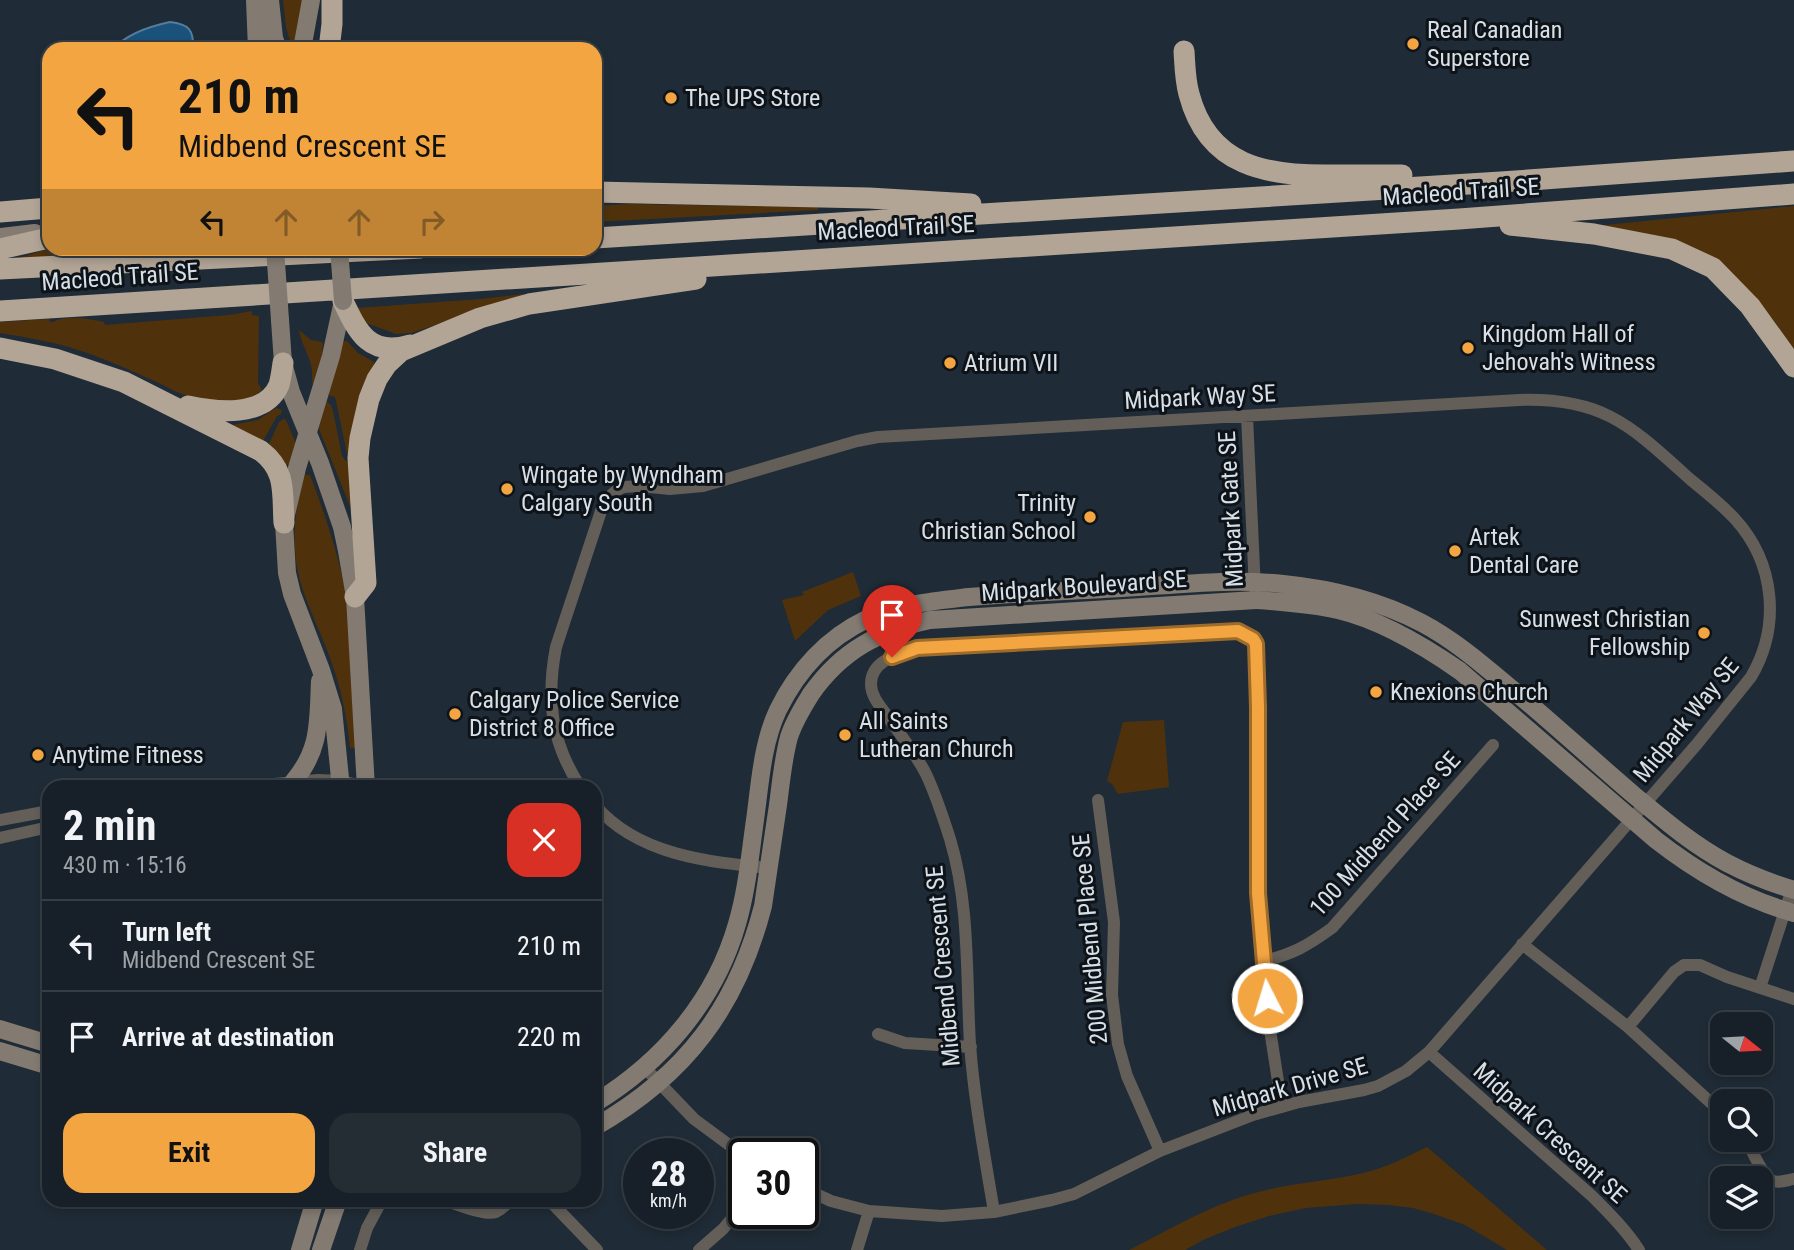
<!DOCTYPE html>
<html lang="en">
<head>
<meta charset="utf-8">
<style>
  :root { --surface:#172028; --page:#242d34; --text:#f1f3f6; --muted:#9ea3a8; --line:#363e45; --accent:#f2a541 }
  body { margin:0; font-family:"Roboto Condensed",sans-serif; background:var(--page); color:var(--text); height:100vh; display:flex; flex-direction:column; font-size:26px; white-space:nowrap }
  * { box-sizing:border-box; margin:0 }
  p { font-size:23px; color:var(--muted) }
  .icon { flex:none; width:38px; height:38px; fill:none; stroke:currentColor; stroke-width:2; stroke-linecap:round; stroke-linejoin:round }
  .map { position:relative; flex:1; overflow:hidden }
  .panel { position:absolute; left:42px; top:780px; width:560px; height:427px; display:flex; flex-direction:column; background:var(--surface); border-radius:21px; box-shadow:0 4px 10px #0003,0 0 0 2px var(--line) }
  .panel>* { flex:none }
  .guide { position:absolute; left:42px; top:42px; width:560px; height:214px; border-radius:21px; box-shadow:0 4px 10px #0003,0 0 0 2px var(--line); background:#f2a541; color:#111; overflow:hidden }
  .needle { width:46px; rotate:108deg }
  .controls { position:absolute; left:1710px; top:1012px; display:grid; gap:14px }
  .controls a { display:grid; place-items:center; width:63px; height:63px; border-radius:14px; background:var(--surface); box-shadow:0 4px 10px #0003,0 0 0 2px var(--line); font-size:35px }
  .speed { position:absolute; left:623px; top:1138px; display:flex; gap:14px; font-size:35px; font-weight:700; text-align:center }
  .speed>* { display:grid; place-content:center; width:91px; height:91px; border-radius:50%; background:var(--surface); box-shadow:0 4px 10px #0003,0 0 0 2px var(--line); line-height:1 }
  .speed small { font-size:18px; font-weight:400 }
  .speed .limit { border:4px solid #111; border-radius:10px; background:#fff; color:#111 }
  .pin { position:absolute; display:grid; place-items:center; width:60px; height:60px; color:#fff; margin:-72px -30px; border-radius:50% 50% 50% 0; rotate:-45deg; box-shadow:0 0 7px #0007 }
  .pin .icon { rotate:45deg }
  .me { position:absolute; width:77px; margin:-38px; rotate:355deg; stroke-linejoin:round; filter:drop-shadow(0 0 5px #0008) }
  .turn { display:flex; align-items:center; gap:24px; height:147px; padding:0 21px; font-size:32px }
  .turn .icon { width:91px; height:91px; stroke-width:2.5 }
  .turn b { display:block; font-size:49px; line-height:60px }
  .lanes { display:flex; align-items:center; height:66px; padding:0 21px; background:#0003; justify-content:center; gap:35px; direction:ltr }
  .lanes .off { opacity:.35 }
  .round { display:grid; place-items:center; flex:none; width:74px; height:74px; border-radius:21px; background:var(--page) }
  .headline { display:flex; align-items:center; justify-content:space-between; height:119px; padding:0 21px }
  h1 { font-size:42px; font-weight:700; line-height:52px }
  .action { display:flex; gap:14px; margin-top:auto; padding:14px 21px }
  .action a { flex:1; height:80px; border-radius:21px; background:var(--accent); color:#111; font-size:28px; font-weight:700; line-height:80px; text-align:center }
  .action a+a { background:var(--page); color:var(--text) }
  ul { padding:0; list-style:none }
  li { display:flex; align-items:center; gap:21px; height:91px; padding:0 21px; border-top:2px solid var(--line) }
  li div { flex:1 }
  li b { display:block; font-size:26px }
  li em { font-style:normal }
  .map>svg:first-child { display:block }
</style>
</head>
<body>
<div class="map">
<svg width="1794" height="1250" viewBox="0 0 1794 1250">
  <rect width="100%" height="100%" fill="#1f2b36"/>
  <path fill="#4f320c" d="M 283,0 L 305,0 L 296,48 L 292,48 L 286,27 Z
    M 629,204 L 818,207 L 818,210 L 595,222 L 595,206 Z
    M 1794,206 L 1794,349 L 1752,296 L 1595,226 Z
    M 51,248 L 256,248 L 15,259 Z
    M 523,294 L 523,296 L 411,333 L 396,334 L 361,321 L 357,308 L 481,299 Z
    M 252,311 L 252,315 L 259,316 L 258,383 L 262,390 C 244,405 216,403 194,398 C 182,395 171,389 159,383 C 136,373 113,362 90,354 C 60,343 31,338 0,333 L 0,322 L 49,319 L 50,322 L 53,322 C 66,315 89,319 104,322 L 105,325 L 229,315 Z
    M 299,330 L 311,340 L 322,342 L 323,344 L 321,362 L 314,389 C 311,381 313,374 311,365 C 308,353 301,343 299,330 Z
    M 347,341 L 358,353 L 374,362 L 375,367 L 349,456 L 347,454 L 336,401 L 335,397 L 330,396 L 328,393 L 342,342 Z
    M 327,402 L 331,405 L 333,411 L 342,456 L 346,461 L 351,462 L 355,505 L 350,506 L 319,429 L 318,425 L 325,403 Z
    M 276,408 L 282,410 L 281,414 L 277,416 L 262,443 L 231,431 L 232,425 L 258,420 Z
    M 283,419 L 286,420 L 297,446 L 291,464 L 285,465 L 268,446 L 279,422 Z
    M 303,474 L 310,475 C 327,520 341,562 349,610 L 356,748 L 350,748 C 347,717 341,687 330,658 C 317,621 297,589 295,550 C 293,523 298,500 303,474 Z
    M 853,572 L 861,596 L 828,610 L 795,641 L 782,600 L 804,595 L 802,592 Z
    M 1164,720 L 1169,787 L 1118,794 L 1112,784 L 1107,781 L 1123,722 Z
    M 1427,1147 L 1547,1250 L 1507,1250 L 1465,1225 L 1434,1214 L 1413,1208 L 1388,1205 L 1357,1204 L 1306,1208 L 1269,1216 L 1235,1227 L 1203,1240 L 1185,1250 L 1129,1250 C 1169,1230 1208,1206 1251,1194 C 1288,1183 1326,1182 1363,1173 C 1386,1168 1406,1157 1427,1147 Z"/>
  <path fill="#1a527c" stroke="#537d9c" stroke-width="2" d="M 170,22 C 189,24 194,30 193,49 L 113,49 C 127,34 151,26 170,22 Z"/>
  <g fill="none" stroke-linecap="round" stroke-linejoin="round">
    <path stroke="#635e58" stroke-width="12" d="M 1247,416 L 1255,590
      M 229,788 L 318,780 L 341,781 L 366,787
      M 581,788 C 551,743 546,699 556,647 L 601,511 L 610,496 L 617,490 L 624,487 L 640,486 L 670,489 L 703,486 L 857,441 L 878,437 L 1519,400 C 1604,397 1632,427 1691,480 C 1706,492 1722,505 1735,519 C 1775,563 1781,626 1751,677 L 1697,744 L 1429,1052 L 1406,1071 L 1378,1086 L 1364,1090 L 1299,1102 L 1253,1115 L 1160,1151 L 1074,1194 L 1052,1200 L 994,1212 L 942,1216 L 869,1211 L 831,1201 L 803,1188
      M 1098,800 L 1114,922 L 1112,995 L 1118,1044 L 1127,1076 L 1160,1151
      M 595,805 C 637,855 708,862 769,868
      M 0,820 L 49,811
      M 0,838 L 49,827
      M 1522,944 L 1628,1027 L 1722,1113
      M 1264,961 C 1293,954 1307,946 1332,928 L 1493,745
      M 1760,988 L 1792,889
      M 1628,1027 L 1674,972 L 1684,965 L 1700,965 L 1727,977 L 1794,999
      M 878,1034 L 905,1043 L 971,1047
      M 1429,1052 L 1592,1196 C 1609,1213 1626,1230 1639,1250
      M 645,1068 L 694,1119 L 744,1156
      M 1746,1139 C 1751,1149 1762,1174 1771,1180 C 1777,1184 1787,1180 1794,1179
      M 444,1200 C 456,1204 485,1216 496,1212 C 502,1209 506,1205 510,1200
      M 549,1200 L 597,1250
      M 994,1212 C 985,1157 974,1100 970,1044 C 966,976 970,905 950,839 C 943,817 936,795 926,774 C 916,754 901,736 888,717 C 881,707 871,697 871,684 C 871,660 899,654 917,648 L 1238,631 L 1253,639 L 1256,644 L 1258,707 L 1258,893 L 1268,1017 L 1282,1107
      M 360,1250 L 367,1228 L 382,1200
      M 699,1250 L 723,1229 L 744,1204
      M 857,1250 L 869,1211"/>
    <path stroke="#837b71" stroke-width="18" d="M 255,0 L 257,49
      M 270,0 L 274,38 L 278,49
      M 302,49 L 311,0
      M 0,237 L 35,233
      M 280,320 L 283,363 L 291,392 L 320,463 L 342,527 L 347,551 L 355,597 L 366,788
      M 293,782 C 321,749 318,722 320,681
      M 341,788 L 333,709 L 321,670 L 292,594 L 287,573 L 284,523 L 297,468 L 331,356 L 343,301
      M 0,1029 L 49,1044
      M 0,1051 L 49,1066
      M 595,1103 C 662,1062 715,1001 737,924 C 747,890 750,855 755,820 C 760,784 762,744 778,710 C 797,671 827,638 867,619 C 899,604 934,601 969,597 C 1020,593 1071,591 1122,588 C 1175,585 1230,578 1283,584 C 1333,589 1378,600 1422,623 C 1456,641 1484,666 1513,690 C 1555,725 1594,761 1635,796 C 1664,820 1693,845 1727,863 C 1748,874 1771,883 1794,890
      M 595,1127 C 686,1075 737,1007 763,906 C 768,872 773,839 778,805 C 781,782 783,759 789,737 C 794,721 803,707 811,694 C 842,650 879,631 930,620 L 1256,600 C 1283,602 1311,604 1338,610 C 1381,620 1424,646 1460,671 L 1656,840 C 1697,872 1743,899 1794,913
      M 300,1250 L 315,1200
      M 321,1250 L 338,1200"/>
    <path stroke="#b2a596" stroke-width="21" d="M 329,49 L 332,24 L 332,0
      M 1184,51 C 1185,66 1185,80 1189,94 C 1208,167 1267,176 1332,175 C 1355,175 1378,175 1402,175
      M 595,192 L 869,198 L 971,204
      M 0,212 L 49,208
      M 1510,225 L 1594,234 L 1672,249 L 1713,268 L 1750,306 L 1794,367
      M 595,238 L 1501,182 L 1794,161
      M 0,249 L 49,238
      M 0,269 L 421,248
      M 343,301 C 358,333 370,357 410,345
      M 0,311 L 1459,219 L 1794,194
      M 0,348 L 55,359 L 124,382 L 261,451 C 287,471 282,493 284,523
      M 188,406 C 216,412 265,418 279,385 C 281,378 282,370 283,363
      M 355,597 L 366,583 L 358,458 L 360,438 L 369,399 L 377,379 L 387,364 L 401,351 L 480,318 L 529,304 L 696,279"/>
    <path stroke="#837b71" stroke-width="18" d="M 275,248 L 280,320
      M 339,248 L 343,301"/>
  </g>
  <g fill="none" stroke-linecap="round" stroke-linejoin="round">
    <defs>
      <path id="route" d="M 892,657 L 917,648 L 1238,631 L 1253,639 L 1256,644 L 1258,707 L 1258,893 L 1267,998"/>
    </defs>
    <use href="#route" stroke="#9d6b2a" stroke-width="18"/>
    <use href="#route" stroke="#f2a541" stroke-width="12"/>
  </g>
  <g fill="#f2a541" stroke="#0d1318" stroke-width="2.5">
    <circle cx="1413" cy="44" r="7"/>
    <circle cx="671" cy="98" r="7"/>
    <circle cx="1468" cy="348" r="7"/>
    <circle cx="950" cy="363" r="7"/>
    <circle cx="507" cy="489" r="7"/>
    <circle cx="1090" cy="517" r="7"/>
    <circle cx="1455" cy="551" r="7"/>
    <circle cx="1704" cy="633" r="7"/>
    <circle cx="1376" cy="692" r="7"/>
    <circle cx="455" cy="714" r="7"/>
    <circle cx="845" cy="735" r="7"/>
    <circle cx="38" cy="755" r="7"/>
  </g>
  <g text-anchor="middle" stroke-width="6" stroke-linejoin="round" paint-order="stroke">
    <g font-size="24" fill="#d8e0e7" stroke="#0d1318" text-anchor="start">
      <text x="1427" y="38">Real Canadian<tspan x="1427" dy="28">Superstore</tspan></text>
      <text x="685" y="106">The UPS Store</text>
      <text x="1482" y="342">Kingdom Hall of<tspan x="1482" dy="28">Jehovah's Witness</tspan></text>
      <text x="964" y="371">Atrium VII</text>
      <text x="521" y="483">Wingate by Wyndham<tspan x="521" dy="28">Calgary South</tspan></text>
      <text x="1076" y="511" text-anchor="end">Trinity<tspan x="1076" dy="28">Christian School</tspan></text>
      <text x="1469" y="545">Artek<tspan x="1469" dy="28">Dental Care</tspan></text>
      <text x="1690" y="627" text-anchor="end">Sunwest Christian<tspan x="1690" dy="28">Fellowship</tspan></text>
      <text x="1390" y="700">Knexions Church</text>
      <text x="469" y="708">Calgary Police Service<tspan x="469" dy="28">District 8 Office</tspan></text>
      <text x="859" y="729">All Saints<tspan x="859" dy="28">Lutheran Church</tspan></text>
      <text x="52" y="763">Anytime Fitness</text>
    </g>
    <g font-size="24" fill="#d8e0e7" stroke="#0d1318">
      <text transform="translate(1461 192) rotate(-4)" y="8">Macleod Trail SE</text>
      <text transform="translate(896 228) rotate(-3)" y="8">Macleod Trail SE</text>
      <text transform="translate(120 277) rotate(-4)" y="8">Macleod Trail SE</text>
      <text transform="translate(1200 397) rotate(-3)" y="8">Midpark Way SE</text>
      <text transform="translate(1231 509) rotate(-93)" y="8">Midpark Gate SE</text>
      <text transform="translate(1084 586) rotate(-4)" y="8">Midpark Boulevard SE</text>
      <text transform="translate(1686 720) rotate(-51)" y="8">Midpark Way SE</text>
      <text transform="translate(1385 834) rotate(-48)" y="8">100 Midbend Place SE</text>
      <text transform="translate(1090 939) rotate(-95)" y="8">200 Midbend Place SE</text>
      <text transform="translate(943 966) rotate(-95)" y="8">Midbend Crescent SE</text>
      <text transform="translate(1290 1087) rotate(-16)" y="8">Midpark Drive SE</text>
      <text transform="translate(1550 1133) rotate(42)" y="8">Midpark Crescent SE</text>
    </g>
  </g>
</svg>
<div class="controls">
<a><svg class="needle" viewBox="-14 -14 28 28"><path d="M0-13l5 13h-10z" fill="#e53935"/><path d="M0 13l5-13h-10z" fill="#9ea3a8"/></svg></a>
<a><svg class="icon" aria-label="search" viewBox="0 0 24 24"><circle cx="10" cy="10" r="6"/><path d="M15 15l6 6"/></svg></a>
<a><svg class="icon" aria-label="layers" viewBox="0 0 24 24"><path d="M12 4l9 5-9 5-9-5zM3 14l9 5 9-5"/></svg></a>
</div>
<div class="speed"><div>28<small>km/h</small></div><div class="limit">30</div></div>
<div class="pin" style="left:892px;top:657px;background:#d93025"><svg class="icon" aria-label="arrive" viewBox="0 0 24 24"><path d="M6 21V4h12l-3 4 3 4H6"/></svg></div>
<svg class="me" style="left:1267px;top:998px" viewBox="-20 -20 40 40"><circle r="17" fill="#f2a541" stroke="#fff" stroke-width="3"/><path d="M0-11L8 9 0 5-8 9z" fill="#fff"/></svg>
<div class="guide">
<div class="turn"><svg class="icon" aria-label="left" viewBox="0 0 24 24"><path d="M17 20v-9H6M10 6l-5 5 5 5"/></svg><div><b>210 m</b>Midbend Crescent SE</div></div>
<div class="lanes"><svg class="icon" aria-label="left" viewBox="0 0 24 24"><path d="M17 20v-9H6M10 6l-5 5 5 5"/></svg><svg class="icon off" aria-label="ahead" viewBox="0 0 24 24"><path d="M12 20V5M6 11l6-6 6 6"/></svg><svg class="icon off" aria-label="ahead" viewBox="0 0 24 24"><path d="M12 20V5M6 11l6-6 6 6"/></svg><svg class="icon off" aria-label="right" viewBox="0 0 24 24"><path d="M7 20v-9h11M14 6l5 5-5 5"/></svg></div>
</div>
<section class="panel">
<div class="headline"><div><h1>2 min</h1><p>430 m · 15:16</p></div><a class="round" style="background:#d93025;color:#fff"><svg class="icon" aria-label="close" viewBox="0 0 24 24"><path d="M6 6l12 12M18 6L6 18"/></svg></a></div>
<ul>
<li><svg class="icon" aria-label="left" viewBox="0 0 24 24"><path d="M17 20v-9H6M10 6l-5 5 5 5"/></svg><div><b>Turn left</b><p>Midbend Crescent SE</p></div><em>210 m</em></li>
<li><svg class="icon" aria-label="arrive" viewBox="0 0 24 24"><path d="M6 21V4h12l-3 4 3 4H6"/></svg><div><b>Arrive at destination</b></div><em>220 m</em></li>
</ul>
<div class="action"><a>Exit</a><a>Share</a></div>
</section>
</div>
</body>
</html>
